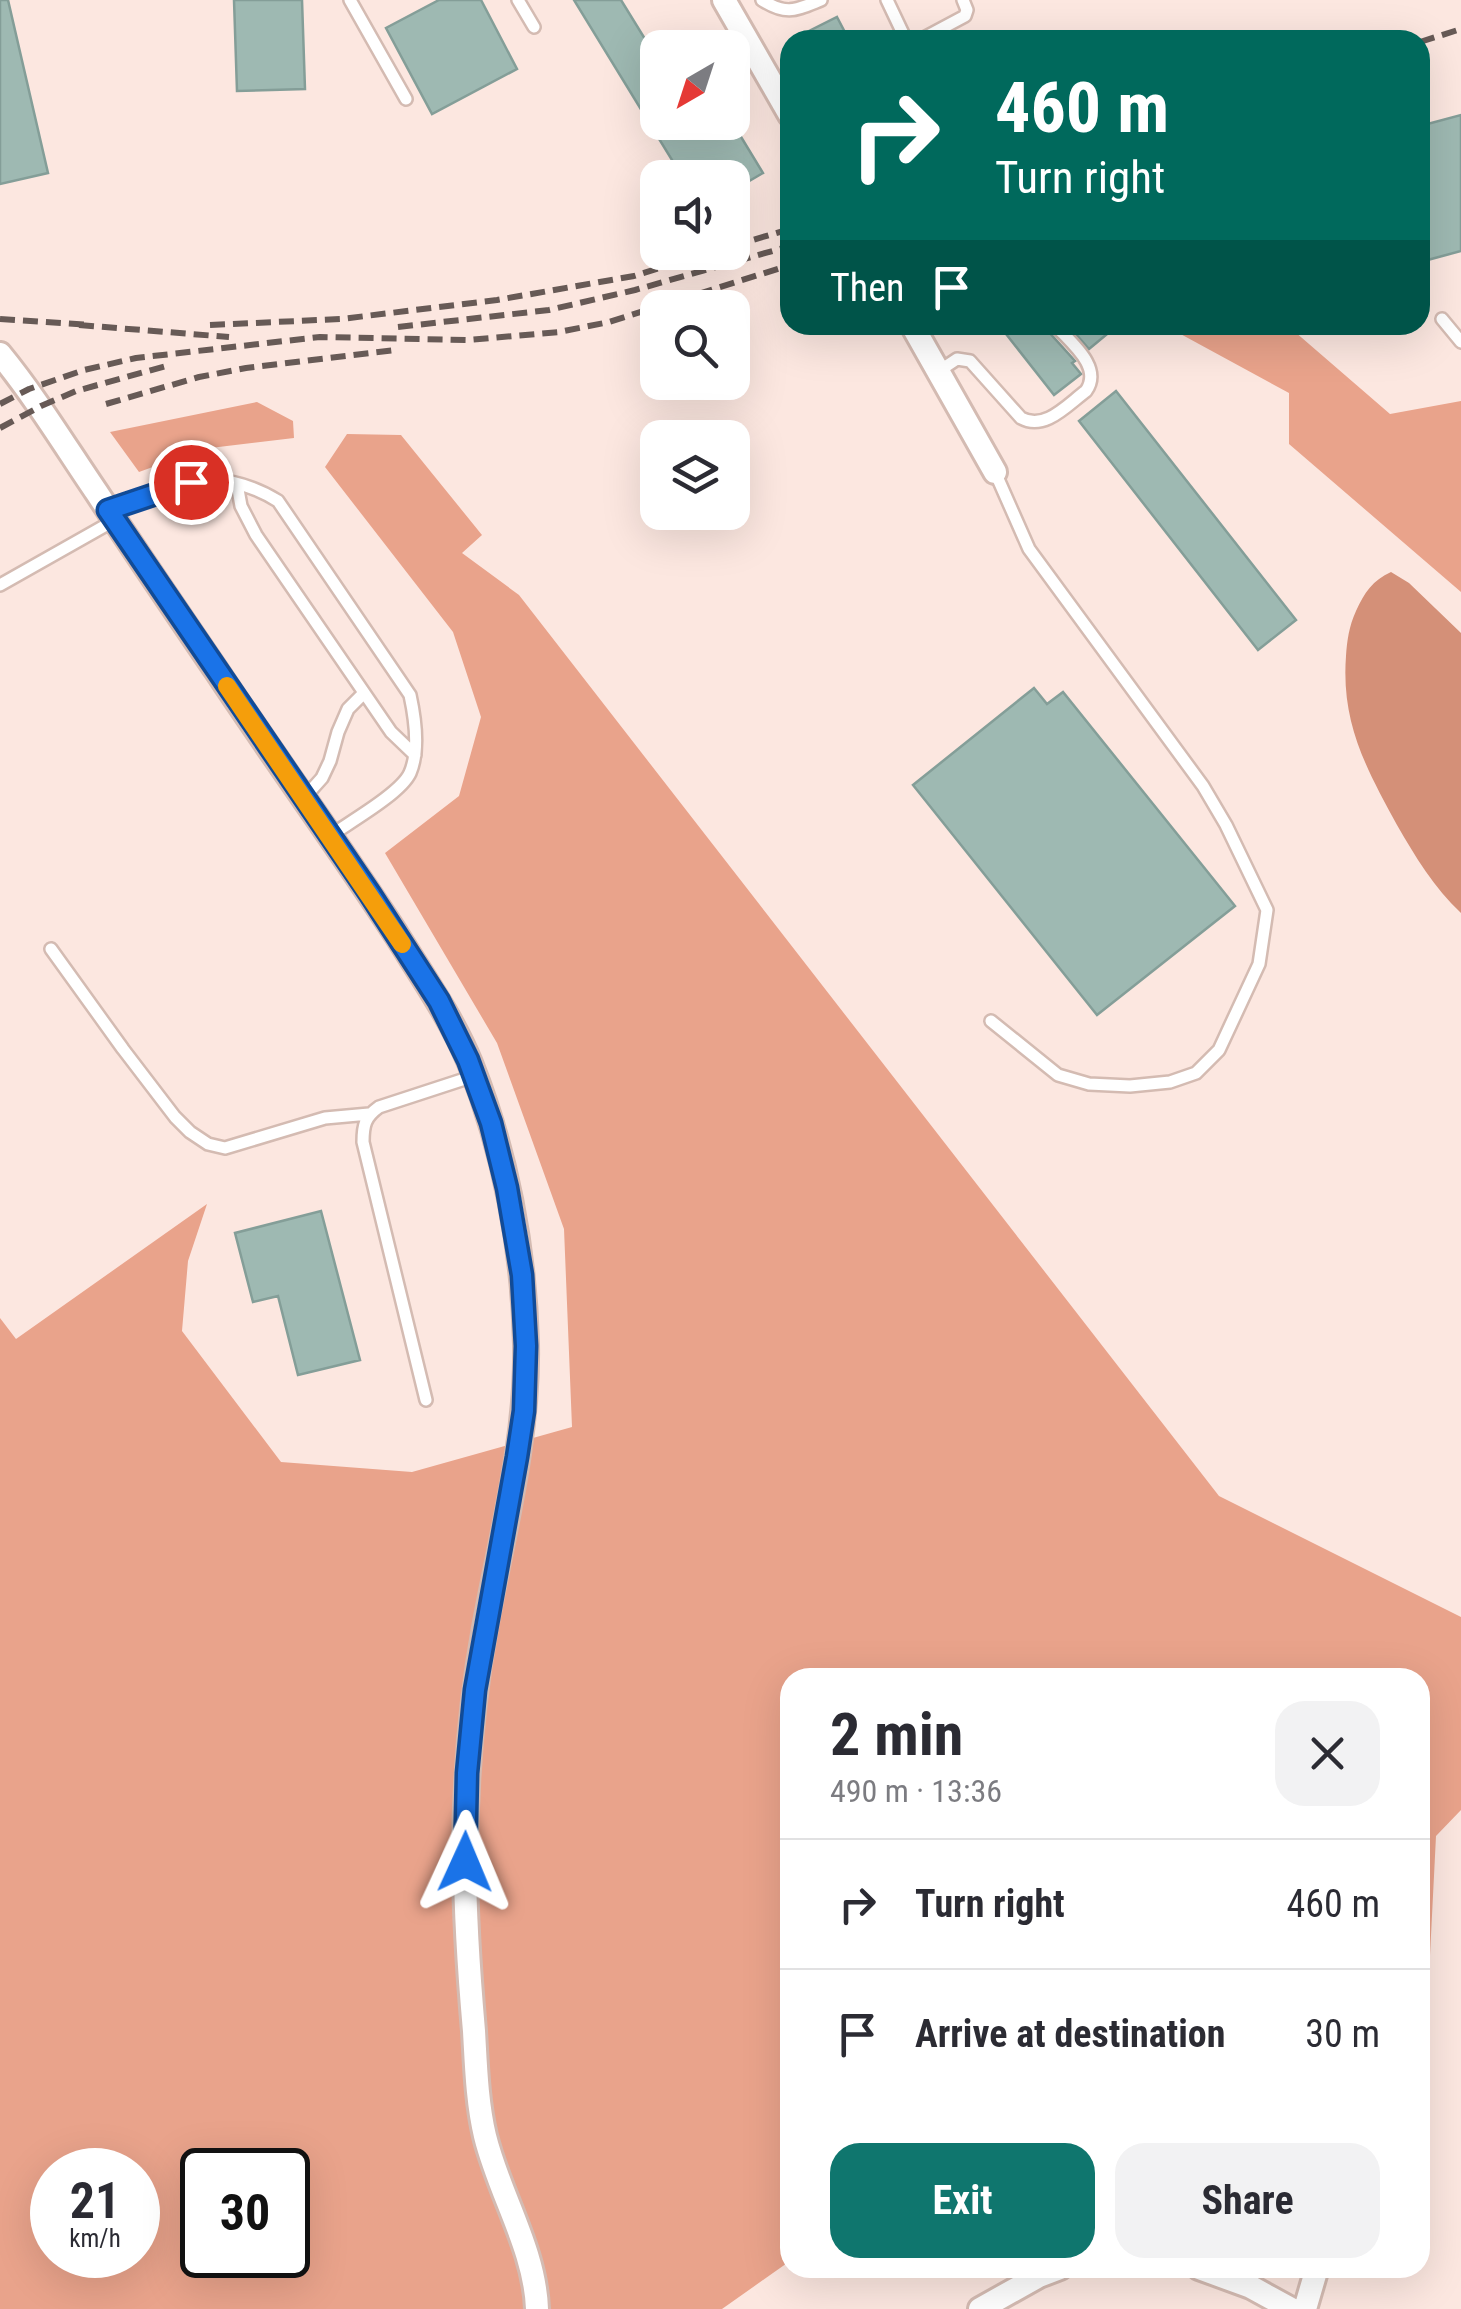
<!DOCTYPE html>
<html lang="en">
<head>
<meta charset="utf-8">
<style>
  :root { --surface:#fff; --page:#f2f2f3; --text:#2b2b33; --muted:#7c7c81; --line:#e1e1e2; --accent:#0f766e }
  body { margin:0; font-family:"Roboto Condensed",sans-serif; background:var(--page); color:var(--text); height:100vh; display:flex; flex-direction:column; font-size:38px; white-space:nowrap }
  * { box-sizing:border-box; margin:0 }
  p { font-size:32px; color:var(--muted) }
  .icon { flex:none; width:55px; height:55px; fill:none; stroke:currentColor; stroke-width:2; stroke-linecap:round; stroke-linejoin:round }
  .map { position:relative; flex:1; overflow:hidden }
  .sheet { position:absolute; left:780px; top:1668px; width:650px; height:610px; display:flex; flex-direction:column; background:var(--surface); border-radius:30px; box-shadow:0 10px 40px #0002 }
  .sheet>* { flex:none }
  .top-card { position:absolute; left:780px; top:30px; width:650px; height:305px; border-radius:30px; box-shadow:0 10px 40px #0002; background:#00695c; color:#fff; overflow:hidden }
  .needle { width:65px; rotate:219deg }
  .tools { position:absolute; left:640px; top:30px; display:grid; gap:20px }
  .tools a { display:grid; place-items:center; width:110px; height:110px; border-radius:20px; background:var(--surface); box-shadow:0 10px 40px #0002; font-size:50px }
  .speed { position:absolute; left:30px; top:2148px; display:flex; gap:20px; font-size:50px; font-weight:700; text-align:center }
  .speed>* { display:grid; place-content:center; width:130px; height:130px; border-radius:50%; background:var(--surface); box-shadow:0 10px 40px #0002; line-height:1 }
  .speed small { font-size:25px; font-weight:400 }
  .speed .limit { border:5px solid #111; border-radius:15px; background:#fff; color:#111 }
  .pin { position:absolute; display:grid; place-items:center; width:85px; height:85px; color:#fff; margin:-42px; border:5px solid #fff; border-radius:50%; box-shadow:0 2px 10px #0007 }
  .me { position:absolute; width:110px; margin:-55px; rotate:1deg; stroke-linejoin:round; filter:drop-shadow(0 0 8px #0008) }
  .turn { display:flex; align-items:center; gap:35px; height:210px; padding:0 50px; font-size:45px }
  .turn .icon { width:130px; height:130px; stroke-width:2.5 }
  .turn b { display:block; font-size:70px; line-height:85px }
  .then { display:flex; align-items:center; height:95px; padding:0 50px; background:#0003; gap:20px; font-size:38px }
  .round { display:grid; place-items:center; flex:none; width:105px; height:105px; border-radius:30px; background:var(--page) }
  .headline { display:flex; align-items:center; justify-content:space-between; height:170px; padding:0 50px }
  h1 { font-size:60px; font-weight:700; line-height:75px }
  .action { display:flex; gap:20px; margin-top:auto; padding:20px 50px }
  .action a { flex:1; height:115px; border-radius:30px; background:var(--accent); color:#fff; font-size:40px; font-weight:700; line-height:115px; text-align:center }
  .action a+a { background:var(--page); color:var(--text) }
  ul { padding:0; list-style:none }
  li { display:flex; align-items:center; gap:30px; height:130px; padding:0 50px; border-top:2px solid var(--line) }
  li div { flex:1 }
  li b { display:block; font-size:38px }
  li em { font-style:normal }
  .map>svg:first-child { display:block }
</style>
</head>
<body>
<div class="map">
<svg width="1461" height="2309" viewBox="0 0 1461 2309">
  <rect width="100%" height="100%" fill="#fce7e0"/>
  <path fill="#e9a38b" fill-rule="evenodd" d="M 1164,325 L 1287,325 L 1390,414 L 1461,401 L 1461,592 L 1289,444 L 1289,393 Z
    M 257,402 L 293,421 L 294,438 L 202,449 L 139,472 L 110,432 Z
    M 347,434 L 401,435 L 482,535 L 462,553 L 519,595 L 1219,1496 L 1461,1617 L 1461,1810 L 1436,1836 L 1429,1975 L 1420,1973 L 1420,1678 L 790,1678 L 790,2261 L 722,2309 L 0,2309 L 0,1318 L 16,1339 L 207,1204 L 188,1261 L 182,1331 L 281,1462 L 412,1472 L 572,1427 L 564,1229 L 497,1043 L 385,853 L 459,796 L 481,717 L 453,632 L 325,467 ZM 52,2170 L 138,2170 L 138,2255 L 52,2255 ZM 202,2170 L 288,2170 L 288,2255 L 202,2255 Z"/>
  <path fill="#d49078" d="M 1391,572 L 1409,583 L 1461,633 L 1461,913 C 1434,888 1415,856 1397,825 C 1366,768 1341,723 1346,656 C 1347,641 1349,626 1356,611 C 1364,593 1373,580 1391,572 Z"/>
  <path fill="#9eb9b2" stroke="#849e98" stroke-width="2.5" d="M 0,0 L 8,0 L 48,173 L 0,184 Z
    M 234,0 L 302,0 L 305,89 L 237,91 Z
    M 439,0 L 481,0 L 517,69 L 432,114 L 386,28 Z
    M 574,0 L 621,0 L 658,60 L 658,122 L 732,122 L 763,173 L 732,191 L 732,178 L 683,178 Z
    M 837,17 L 849,40 L 791,40 Z
    M 1461,115 L 1461,251 L 1420,262 L 1420,126 Z
    M 999,325 L 1046,325 L 1048,331 L 1075,361 L 1072,363 L 1081,374 L 1054,395 Z
    M 1068,325 L 1118,325 L 1089,349 Z
    M 1116,391 L 1296,620 L 1258,650 L 1079,421 Z
    M 1034,688 L 1047,704 L 1063,692 L 1235,906 L 1097,1015 L 913,785 Z
    M 321,1211 L 360,1360 L 298,1375 L 278,1296 L 253,1302 L 235,1233 Z"/>
  <g fill="none" stroke-linecap="round" stroke-linejoin="round">
    <defs>
      <path id="lane" d="M 350,0 L 406,99
        M 518,0 L 534,27
        M 762,0 C 787,16 796,10 821,0
        M 887,0 L 906,40
        M 920,40 L 965,16 L 967,10 L 963,0
        M 1442,319 L 1461,342
        M 939,371 L 957,359 L 970,361 L 1021,418 C 1045,431 1067,405 1086,391 C 1103,367 1071,343 1055,325
        M 237,484 L 241,506 L 256,535 L 391,732 L 415,755
        M 108,510 L 205,479 C 232,480 256,487 278,501 L 410,695 C 415,718 420,750 410,773 C 401,793 350,822 330,836
        M 0,585 L 115,520
        M 304,798 L 322,778 L 330,761 L 338,732 L 348,709 L 364,693
        M 51,949 L 123,1049 L 175,1117 L 190,1132 L 208,1144 L 225,1148 L 325,1118 L 369,1114
        M 991,1021 L 1058,1075 L 1089,1084 L 1130,1086 L 1170,1082 L 1196,1073 L 1219,1050 L 1259,964 L 1267,910 L 1226,825 L 1203,786 L 1029,549 L 995,472
        M 426,1400 L 363,1142 C 363,1125 365,1117 379,1107 L 474,1076"/>
      <path id="street" d="M 724,0 L 790,115
        M 912,325 L 995,472
        M 0,354 C 36,398 65,446 97,493 C 136,553 176,611 216,670 C 275,759 338,845 396,934 C 422,976 451,1017 470,1063 C 505,1151 524,1249 526,1344 C 528,1439 502,1534 485,1628 C 471,1704 465,1783 465,1861 C 465,1917 469,1974 474,2031 C 476,2066 477,2102 485,2136 C 499,2194 535,2249 537,2309
        M 1199,2268 L 1251,2287 L 1291,2309
        M 980,2309 L 1039,2276 L 1060,2268
        M 1305,2309 L 1317,2268"/>
    </defs>
    <use href="#lane" stroke="#d4bbb2" stroke-width="16"/>
    <use href="#street" stroke="#d4bbb2" stroke-width="28"/>
    <use href="#lane" stroke="#fff" stroke-width="11"/>
    <use href="#street" stroke="#fff" stroke-width="22"/>
    <path stroke="#675a56" stroke-width="6" stroke-dasharray="15 8" stroke-linecap="butt" d="M 1420,42 L 1461,29
      M 732,246 L 790,229
      M 0,319 L 90,325
      M 79,325 L 229,337
      M 210,325 L 341,319 L 497,300 L 634,276 L 711,252
      M 398,327 L 549,310 L 635,290 L 790,246
      M 0,404 L 29,389 L 84,370 L 136,358 L 320,337 L 469,340 L 559,332 L 609,322 L 790,265
      M 106,404 L 199,377 L 246,368 L 395,350
      M 0,428 L 41,406 L 76,391 L 166,366"/>
  </g>
  <g fill="none" stroke-linecap="round" stroke-linejoin="round">
    <defs>
      <path id="route" d="M 191,482 L 108,510 L 370,894 L 439,1001 L 468,1060 L 491,1123 L 507,1188 L 522,1275 L 526,1346 L 524,1411 L 517,1457 L 475,1690 L 467,1773 L 465,1862"/>
    </defs>
    <use href="#route" stroke="#114b97" stroke-width="25"/>
    <use href="#route" stroke="#1a73e8" stroke-width="18"/>
    <path stroke="#f59e0b" stroke-width="18" d="M 227,686 L 402,944"/>
  </g>
</svg>
<div class="tools">
<a><svg class="needle" viewBox="-14 -14 28 28"><path d="M0-13l5 13h-10z" fill="#e53935"/><path d="M0 13l5-13h-10z" fill="#7c7c81"/></svg></a>
<a><svg class="icon" aria-label="sound" viewBox="0 0 24 24"><path d="M4 9h4l5-4v14l-5-4H4zM17 9q2 3 0 6"/></svg></a>
<a><svg class="icon" aria-label="search" viewBox="0 0 24 24"><circle cx="10" cy="10" r="6"/><path d="M15 15l6 6"/></svg></a>
<a><svg class="icon" aria-label="layers" viewBox="0 0 24 24"><path d="M12 4l9 5-9 5-9-5zM3 14l9 5 9-5"/></svg></a>
</div>
<div class="speed"><div>21<small>km/h</small></div><div class="limit">30</div></div>
<div class="pin" style="left:191px;top:482px;background:#d93025"><svg class="icon" aria-label="arrive" viewBox="0 0 24 24"><path d="M6 21V4h12l-3 4 3 4H6"/></svg></div>
<svg class="me" style="left:465px;top:1862px" viewBox="-20 -20 40 40"><path d="M0-17L14 15 0 8-14 15z" fill="#1a73e8" stroke="#fff" stroke-width="4"/></svg>
<div class="top-card">
<div class="turn"><svg class="icon" aria-label="right" viewBox="0 0 24 24"><path d="M7 20v-9h11M14 6l5 5-5 5"/></svg><div><b>460 m</b>Turn right</div></div>
<div class="then">Then<svg class="icon" aria-label="arrive" viewBox="0 0 24 24"><path d="M6 21V4h12l-3 4 3 4H6"/></svg></div>
</div>
<section class="sheet">
<div class="headline"><div><h1>2 min</h1><p>490 m · 13:36</p></div><a class="round"><svg class="icon" aria-label="close" viewBox="0 0 24 24"><path d="M6 6l12 12M18 6L6 18"/></svg></a></div>
<ul>
<li><svg class="icon" aria-label="right" viewBox="0 0 24 24"><path d="M7 20v-9h11M14 6l5 5-5 5"/></svg><div><b>Turn right</b></div><em>460 m</em></li>
<li><svg class="icon" aria-label="arrive" viewBox="0 0 24 24"><path d="M6 21V4h12l-3 4 3 4H6"/></svg><div><b>Arrive at destination</b></div><em>30 m</em></li>
</ul>
<div class="action"><a>Exit</a><a>Share</a></div>
</section>
</div>
</body>
</html>
